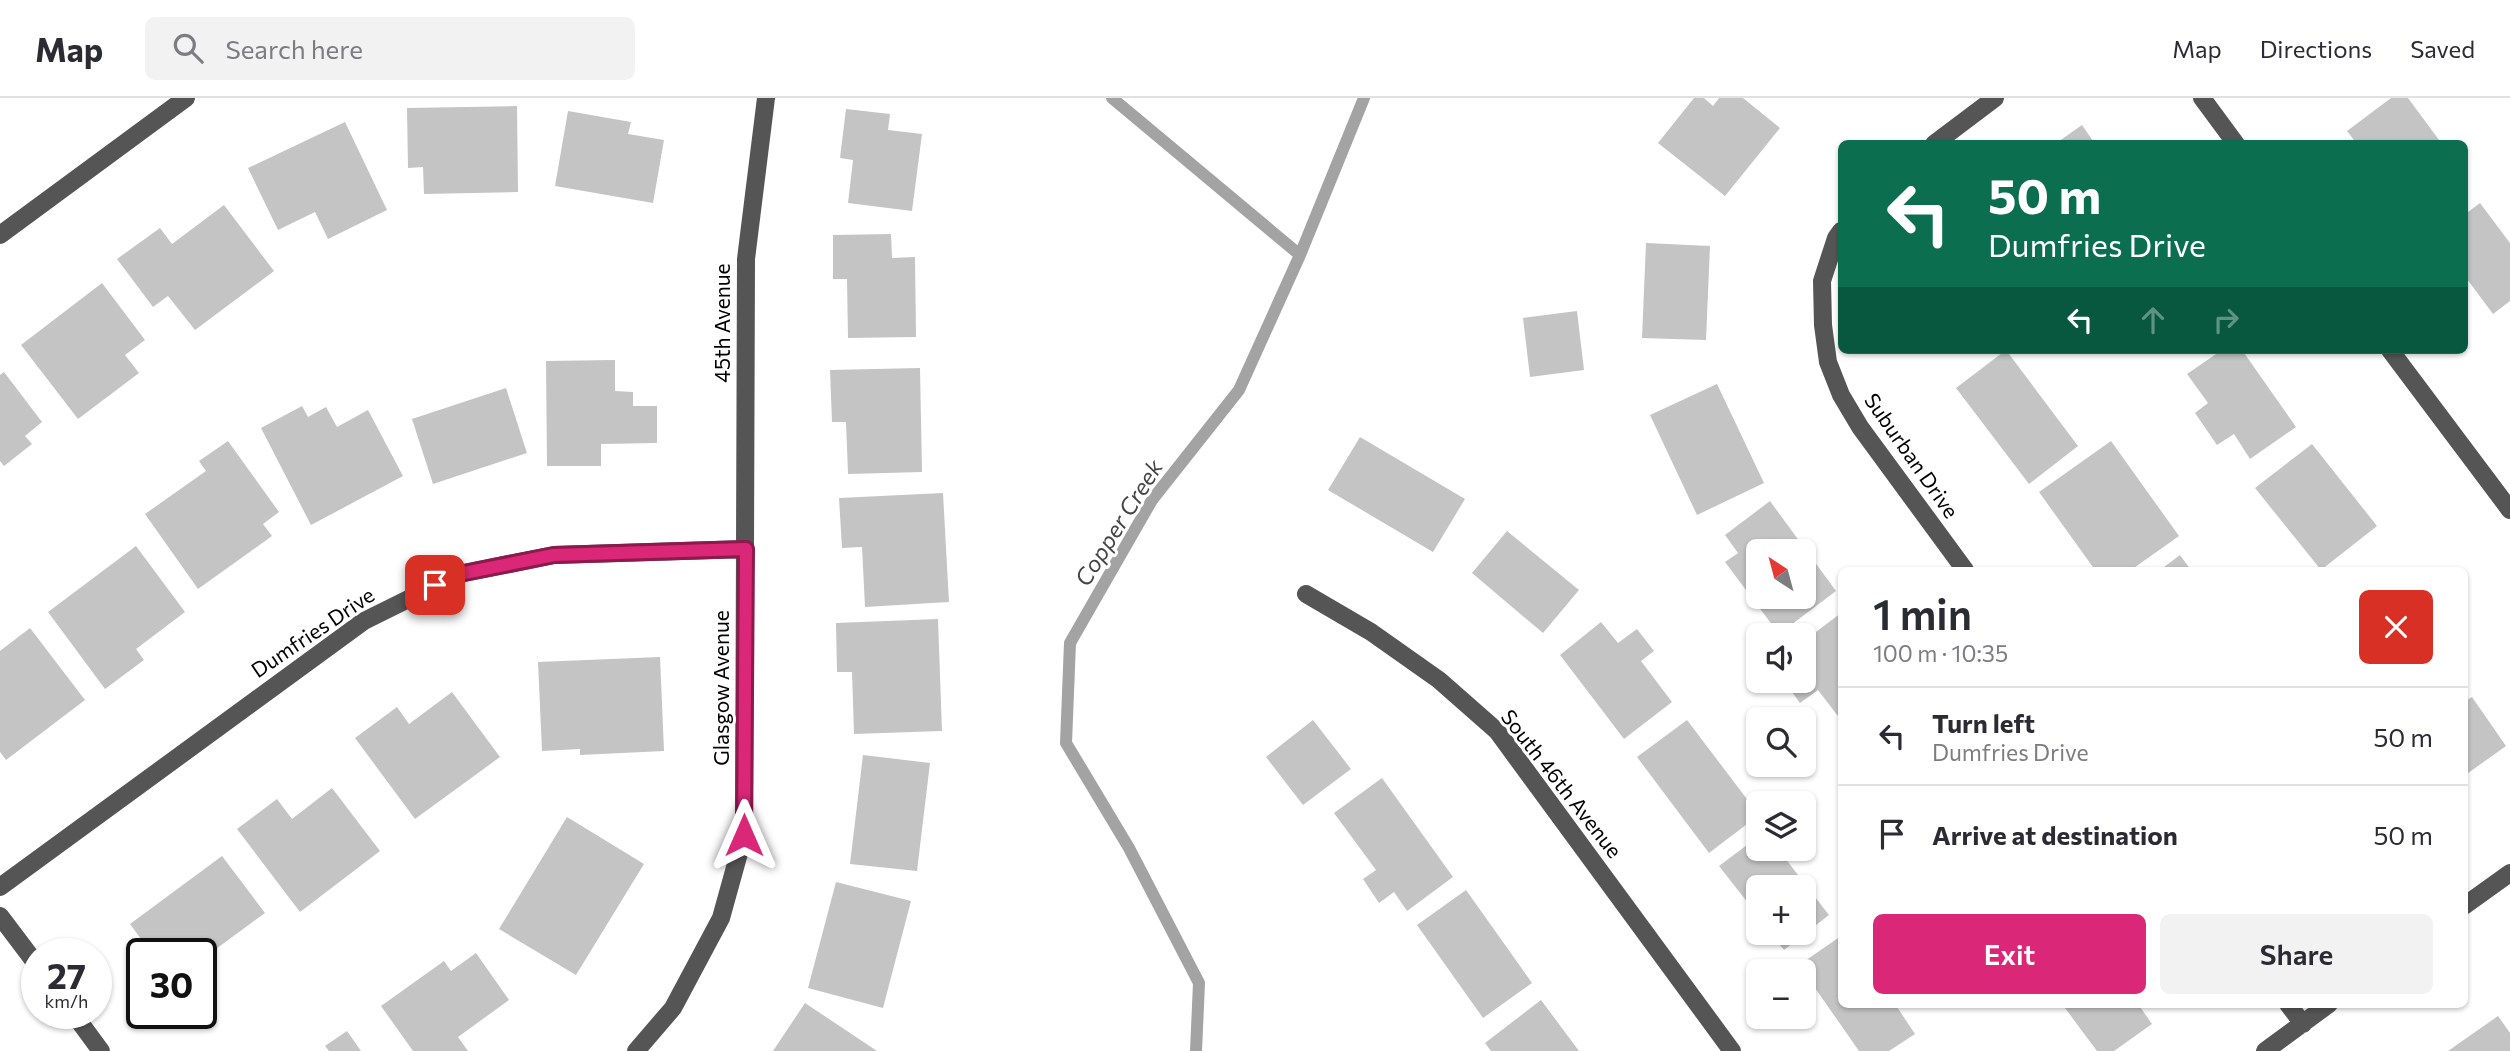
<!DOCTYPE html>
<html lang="en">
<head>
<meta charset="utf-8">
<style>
  :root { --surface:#fff; --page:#f2f2f3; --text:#2b2b33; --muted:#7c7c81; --line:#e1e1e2; --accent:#db2777 }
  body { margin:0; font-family:Commissioner,sans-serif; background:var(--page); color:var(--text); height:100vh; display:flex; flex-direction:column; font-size:26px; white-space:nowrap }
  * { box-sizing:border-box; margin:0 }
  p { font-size:23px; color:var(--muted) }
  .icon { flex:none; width:38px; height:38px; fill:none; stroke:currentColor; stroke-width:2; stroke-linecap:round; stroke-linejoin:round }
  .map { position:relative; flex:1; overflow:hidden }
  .sheet { position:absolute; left:1838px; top:469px; width:630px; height:441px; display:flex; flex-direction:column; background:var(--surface); border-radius:10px; box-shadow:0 2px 5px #0004 }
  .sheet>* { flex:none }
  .top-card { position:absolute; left:1838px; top:42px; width:630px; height:214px; border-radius:10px; box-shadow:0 2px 5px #0004; background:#0b6e4f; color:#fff; overflow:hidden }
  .needle { width:46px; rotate:324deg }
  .fabs { position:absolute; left:1746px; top:441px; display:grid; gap:14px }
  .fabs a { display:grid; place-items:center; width:70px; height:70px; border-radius:10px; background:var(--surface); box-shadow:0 2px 5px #0004; font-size:35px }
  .speed { position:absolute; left:21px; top:840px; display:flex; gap:14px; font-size:35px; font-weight:700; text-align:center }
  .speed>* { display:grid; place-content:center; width:91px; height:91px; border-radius:50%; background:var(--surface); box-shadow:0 2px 5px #0004; line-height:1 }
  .speed small { font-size:18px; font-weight:400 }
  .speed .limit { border:4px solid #111; border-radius:10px; background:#fff; color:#111 }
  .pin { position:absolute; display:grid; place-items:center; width:60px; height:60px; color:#fff; margin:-30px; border-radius:14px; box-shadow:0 4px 10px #0006 }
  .me { position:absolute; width:77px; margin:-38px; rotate:0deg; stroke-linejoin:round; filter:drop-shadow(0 0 5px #0008) }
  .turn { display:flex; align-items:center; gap:24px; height:147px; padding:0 35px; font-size:32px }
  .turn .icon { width:91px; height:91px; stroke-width:2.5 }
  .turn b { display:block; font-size:49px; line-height:60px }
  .lanes { display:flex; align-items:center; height:66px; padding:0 35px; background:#0003; justify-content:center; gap:35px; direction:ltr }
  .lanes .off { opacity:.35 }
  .round { display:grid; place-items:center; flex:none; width:74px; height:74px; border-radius:10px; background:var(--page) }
  .summary { display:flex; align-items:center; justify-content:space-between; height:119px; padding:0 35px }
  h1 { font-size:42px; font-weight:600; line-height:52px }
  .button { display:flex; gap:14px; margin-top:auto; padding:14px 35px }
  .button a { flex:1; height:80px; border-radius:10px; background:var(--accent); color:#fff; font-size:28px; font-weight:600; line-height:80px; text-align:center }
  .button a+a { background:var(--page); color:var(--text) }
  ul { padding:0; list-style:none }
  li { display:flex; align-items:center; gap:21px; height:98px; padding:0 35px; border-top:2px solid var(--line) }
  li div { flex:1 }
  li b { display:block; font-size:26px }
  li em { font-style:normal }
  header { display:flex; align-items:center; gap:42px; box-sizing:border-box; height:98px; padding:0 35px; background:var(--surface); border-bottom:2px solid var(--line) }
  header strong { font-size:33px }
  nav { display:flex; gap:38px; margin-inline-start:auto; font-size:24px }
  .search { width:490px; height:63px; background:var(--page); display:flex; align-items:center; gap:18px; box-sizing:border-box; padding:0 24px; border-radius:10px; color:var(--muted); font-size:26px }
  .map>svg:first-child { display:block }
</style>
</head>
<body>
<header>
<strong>Map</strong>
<div class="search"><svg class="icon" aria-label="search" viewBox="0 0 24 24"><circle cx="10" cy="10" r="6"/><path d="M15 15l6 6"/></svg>Search here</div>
<nav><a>Map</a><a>Directions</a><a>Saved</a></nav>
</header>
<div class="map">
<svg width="2510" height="953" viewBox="0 0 2510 953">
  <rect width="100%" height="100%" fill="#fff"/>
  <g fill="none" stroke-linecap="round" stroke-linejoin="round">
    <path stroke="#a3a3a3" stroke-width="12" d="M 1112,0 L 1300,157
      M 1196,953 L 1199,885 L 1129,750 L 1066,645 L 1070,545 L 1152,402 L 1239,292 L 1300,157 L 1364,0"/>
  </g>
  <path fill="#c4c4c4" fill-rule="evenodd" d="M 1694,0 L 1704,0 L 1713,8 L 1719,0 L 1743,0 L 1780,30 L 1725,98 L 1658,45 Z
    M 2391,0 L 2408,0 L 2442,46 L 2357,46 L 2347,33 Z
    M 517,8 L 518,94 L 424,96 L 423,69 L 408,70 L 407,10 Z
    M 846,11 L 890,16 L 888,32 L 922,36 L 912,113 L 848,105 L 853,62 L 840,60 Z
    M 568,13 L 631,24 L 628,36 L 664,42 L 653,105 L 555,88 Z
    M 345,24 L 387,112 L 328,141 L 315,114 L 278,132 L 248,70 Z
    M 2082,27 L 2095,46 L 2055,46 Z
    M 2480,105 L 2510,145 L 2510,203 L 2493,216 L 2464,177 L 2464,117 Z
    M 224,107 L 274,173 L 195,232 L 168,198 L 153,209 L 117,161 L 160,130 L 172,146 Z
    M 891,136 L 892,160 L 915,159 L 916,239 L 848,240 L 847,181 L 833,181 L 833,137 Z
    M 1646,145 L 1710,148 L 1706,242 L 1642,240 Z
    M 102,185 L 145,242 L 125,257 L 139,275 L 78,321 L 21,247 Z
    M 1577,213 L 1584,272 L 1530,279 L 1523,220 Z
    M 2006,252 L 2078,348 L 2029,386 L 1956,290 Z
    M 2222,252 L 2242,252 L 2296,329 L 2250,361 L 2234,336 L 2217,347 L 2195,315 L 2208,305 L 2187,276 Z
    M 615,262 L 615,293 L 633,294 L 633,308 L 657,308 L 657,345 L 601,346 L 601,368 L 547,368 L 546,263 Z
    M 920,270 L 922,374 L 848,376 L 846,324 L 832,324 L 830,272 Z
    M 4,274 L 42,324 L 25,338 L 32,346 L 4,368 L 0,363 L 0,277 Z
    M 1717,286 L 1764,385 L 1697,417 L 1650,317 Z
    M 506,290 L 527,355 L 433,386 L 412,321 Z
    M 302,308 L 308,319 L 326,309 L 337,329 L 368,312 L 403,378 L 311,427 L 261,330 Z
    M 1360,339 L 1465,401 L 1433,454 L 1328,392 Z
    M 228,343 L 279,414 L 263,426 L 272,438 L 198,491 L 145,416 L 206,373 L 199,363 Z
    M 2111,343 L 2179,438 L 2131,472 L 2095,472 L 2039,394 Z
    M 2312,346 L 2377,428 L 2321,472 L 2255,390 Z
    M 943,395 L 949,504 L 865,509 L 862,449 L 842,450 L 839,400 Z
    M 1770,403 L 1836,493 L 1779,536 L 1725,464 L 1738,455 L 1725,437 ZM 1759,453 L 1804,453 L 1804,499 L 1759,499 Z
    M 1507,433 L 1579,492 L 1543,535 L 1472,475 Z
    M 136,448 L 185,514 L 136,551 L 144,562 L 105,591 L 48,514 Z
    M 2180,457 L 2191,472 L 2160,472 Z
    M 1841,515 L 1841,622 L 1818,592 L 1800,605 L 1786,586 L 1790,583 L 1804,583 L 1804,543 Z
    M 938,521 L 942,633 L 854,636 L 852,574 L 837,574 L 836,525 Z
    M 1601,524 L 1618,545 L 1637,531 L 1654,553 L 1641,563 L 1672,604 L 1624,641 L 1560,557 Z
    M 30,530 L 85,602 L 6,662 L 0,654 L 0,553 Z
    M 660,559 L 664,653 L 580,657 L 580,651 L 542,653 L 538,564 Z
    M 452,594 L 500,659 L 415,721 L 355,640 L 397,609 L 409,626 Z
    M 2472,599 L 2506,648 L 2464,678 L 2464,604 Z
    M 1313,622 L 1351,671 L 1303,707 L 1266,659 Z
    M 1687,622 L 1759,717 L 1709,755 L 1637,659 Z
    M 863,657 L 930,665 L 917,773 L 850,766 Z
    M 1382,680 L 1453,779 L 1407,813 L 1394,794 L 1379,805 L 1363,781 L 1376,772 L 1334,715 Z
    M 332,690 L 380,753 L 300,814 L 237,731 L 277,701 L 292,721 Z
    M 567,719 L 644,766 L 576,877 L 499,831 Z
    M 1759,738 L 1759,751 L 1778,751 L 1829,817 L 1784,852 L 1770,835 L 1804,835 L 1804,789 L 1759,789 L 1759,819 L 1719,768 Z
    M 222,758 L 265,815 L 201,862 L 201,856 L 152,856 L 130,826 Z
    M 836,784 L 911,803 L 883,910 L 808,890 Z
    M 1466,792 L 1532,885 L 1483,920 L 1417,827 Z
    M 1841,838 L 1841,906 L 1895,906 L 1915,936 L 1889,953 L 1859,953 L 1799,867 Z
    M 476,855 L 509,902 L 458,939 L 468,953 L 413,953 L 381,908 L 444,863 L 451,873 Z
    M 1541,902 L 1579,953 L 1491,953 L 1485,945 Z
    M 805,905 L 877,953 L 773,953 Z
    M 2062,906 L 2138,906 L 2152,926 L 2114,953 L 2097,953 Z
    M 2498,918 L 2510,935 L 2510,953 L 2448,953 Z
    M 347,933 L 361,953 L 329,953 L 325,948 Z"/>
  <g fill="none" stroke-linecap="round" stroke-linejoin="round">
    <path stroke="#555" stroke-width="18" d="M 2202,0 L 2236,46
      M 1934,46 L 1995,0
      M 1841,133 L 1836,140 L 1822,183 L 1823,227 L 1828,264 L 1841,297 L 1860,329 L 1965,472
      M 0,137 L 186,0
      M 2390,252 L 2510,412
      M 1306,496 L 1371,534 L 1439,582 L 1497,633 L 1732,953
      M 0,789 L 364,523 L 459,476 L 554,457 L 746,451
      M 2464,808 L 2510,775
      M 0,818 L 37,867
      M 2288,906 L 2303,926
      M 73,915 L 101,953
      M 636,953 L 673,910 L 721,820 L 744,737 L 746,161 L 766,0
      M 2265,953 L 2329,906"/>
  </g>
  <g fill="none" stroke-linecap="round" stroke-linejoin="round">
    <defs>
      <path id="route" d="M 435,487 L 459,476 L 554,457 L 746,451 L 744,737"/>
    </defs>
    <use href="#route" stroke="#8e194d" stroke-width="18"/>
    <use href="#route" stroke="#db2777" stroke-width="12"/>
  </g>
  <g text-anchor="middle" stroke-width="6" stroke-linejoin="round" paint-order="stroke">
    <g font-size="21" fill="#000" stroke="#fff">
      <text transform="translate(723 225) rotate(-90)" y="7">45th Avenue</text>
      <text transform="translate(1911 358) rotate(55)" y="7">Suburban Drive</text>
      <text transform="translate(313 535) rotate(-34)" y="7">Dumfries Drive</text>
      <text transform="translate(722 590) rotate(-90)" y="7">Glasgow Avenue</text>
      <text transform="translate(1561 686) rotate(52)" y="7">South 46th Avenue</text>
    </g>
    <g font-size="23" font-style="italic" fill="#444" stroke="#fff">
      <text transform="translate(1119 425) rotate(-58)" y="8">Copper Creek</text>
    </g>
  </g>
</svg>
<div class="fabs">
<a><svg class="needle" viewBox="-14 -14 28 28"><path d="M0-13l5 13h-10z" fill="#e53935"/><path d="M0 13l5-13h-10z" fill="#7c7c81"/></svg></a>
<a><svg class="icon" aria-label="sound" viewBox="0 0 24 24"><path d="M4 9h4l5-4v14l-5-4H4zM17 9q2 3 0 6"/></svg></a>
<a><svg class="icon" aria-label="search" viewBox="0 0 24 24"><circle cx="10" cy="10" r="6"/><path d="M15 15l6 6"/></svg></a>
<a><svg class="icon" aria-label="layers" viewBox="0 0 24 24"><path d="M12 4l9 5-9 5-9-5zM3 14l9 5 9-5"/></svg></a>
<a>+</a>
<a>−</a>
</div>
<div class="speed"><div>27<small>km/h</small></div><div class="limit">30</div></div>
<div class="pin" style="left:435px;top:487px;background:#d93025"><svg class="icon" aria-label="arrive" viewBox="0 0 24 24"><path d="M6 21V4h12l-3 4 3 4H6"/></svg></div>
<svg class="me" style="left:744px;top:737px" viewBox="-20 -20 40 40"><path d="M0-17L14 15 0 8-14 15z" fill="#db2777" stroke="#fff" stroke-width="4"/></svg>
<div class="top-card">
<div class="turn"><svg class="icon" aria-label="left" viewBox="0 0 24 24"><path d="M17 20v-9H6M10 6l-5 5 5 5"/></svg><div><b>50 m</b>Dumfries Drive</div></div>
<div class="lanes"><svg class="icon" aria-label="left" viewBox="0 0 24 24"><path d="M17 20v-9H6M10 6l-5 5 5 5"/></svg><svg class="icon off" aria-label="ahead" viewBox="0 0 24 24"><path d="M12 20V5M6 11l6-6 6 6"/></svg><svg class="icon off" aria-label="right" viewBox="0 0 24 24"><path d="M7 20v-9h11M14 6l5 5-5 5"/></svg></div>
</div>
<section class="sheet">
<div class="summary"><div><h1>1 min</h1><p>100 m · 10:35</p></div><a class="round" style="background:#d93025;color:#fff"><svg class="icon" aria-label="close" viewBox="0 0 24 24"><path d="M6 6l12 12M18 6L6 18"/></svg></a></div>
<ul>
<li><svg class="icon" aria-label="left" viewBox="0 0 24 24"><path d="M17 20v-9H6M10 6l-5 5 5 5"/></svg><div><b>Turn left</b><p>Dumfries Drive</p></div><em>50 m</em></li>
<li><svg class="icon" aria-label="arrive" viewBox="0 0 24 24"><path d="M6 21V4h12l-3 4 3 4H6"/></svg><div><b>Arrive at destination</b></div><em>50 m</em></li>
</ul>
<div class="button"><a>Exit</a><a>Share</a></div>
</section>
</div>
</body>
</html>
